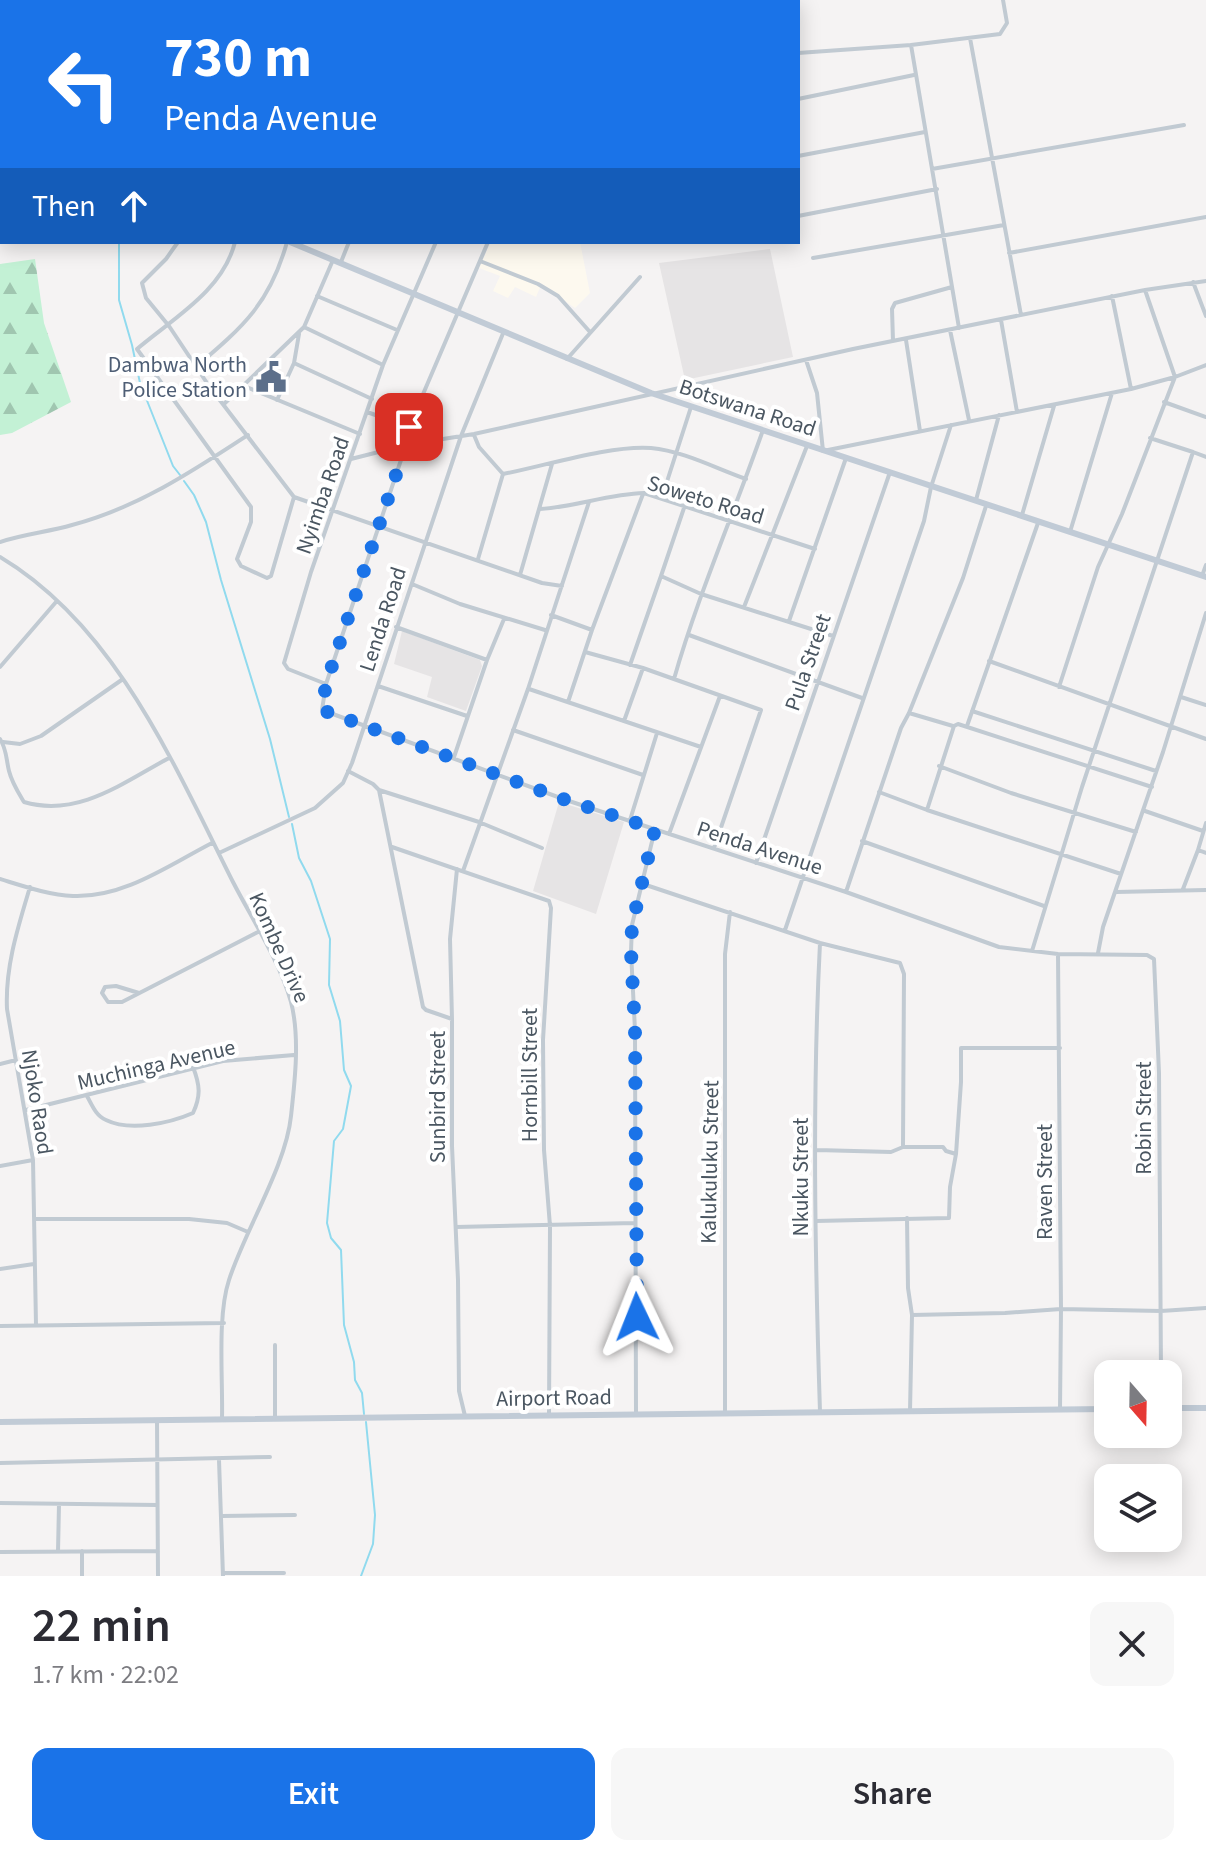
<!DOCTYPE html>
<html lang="en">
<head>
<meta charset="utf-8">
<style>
  :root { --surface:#fff; --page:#f7f7f7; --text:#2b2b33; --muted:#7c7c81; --accent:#1a73e8 }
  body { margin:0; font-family:"Source Sans 3",sans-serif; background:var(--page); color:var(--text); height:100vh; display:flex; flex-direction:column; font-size:30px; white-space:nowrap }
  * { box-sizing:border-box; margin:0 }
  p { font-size:26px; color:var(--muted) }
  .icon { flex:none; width:44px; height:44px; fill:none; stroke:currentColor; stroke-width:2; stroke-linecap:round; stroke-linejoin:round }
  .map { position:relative; height:1576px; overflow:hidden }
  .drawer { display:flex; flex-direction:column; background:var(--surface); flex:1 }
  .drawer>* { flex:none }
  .hud { position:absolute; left:0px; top:0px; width:800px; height:244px; box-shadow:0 4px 20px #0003; background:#1a73e8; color:#fff; overflow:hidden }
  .needle { width:52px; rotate:160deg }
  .buttons { position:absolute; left:1094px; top:1360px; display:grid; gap:16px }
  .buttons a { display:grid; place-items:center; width:88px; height:88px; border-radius:16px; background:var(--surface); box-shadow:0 4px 20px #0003; font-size:40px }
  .pin { position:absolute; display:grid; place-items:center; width:68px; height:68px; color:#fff; margin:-34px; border-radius:16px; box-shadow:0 4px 12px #0006 }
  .me { position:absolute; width:88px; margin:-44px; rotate:358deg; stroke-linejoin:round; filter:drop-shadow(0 0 6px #0008) }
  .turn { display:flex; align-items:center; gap:28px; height:168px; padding:0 32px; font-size:36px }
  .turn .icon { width:104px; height:104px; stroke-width:2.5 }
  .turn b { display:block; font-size:56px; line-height:68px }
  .then { display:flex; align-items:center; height:76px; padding:0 32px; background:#0003; gap:16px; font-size:30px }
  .round { display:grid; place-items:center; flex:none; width:84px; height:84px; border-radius:16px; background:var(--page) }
  .headline { display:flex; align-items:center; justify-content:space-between; height:136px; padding:0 32px }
  h1 { font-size:48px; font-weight:600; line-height:60px }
  .primary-button { display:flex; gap:16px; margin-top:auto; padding:16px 32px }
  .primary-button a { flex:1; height:92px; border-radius:16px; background:var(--accent); color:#fff; font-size:32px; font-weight:600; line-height:92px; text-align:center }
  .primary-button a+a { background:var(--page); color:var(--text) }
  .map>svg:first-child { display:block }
</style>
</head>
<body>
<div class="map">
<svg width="1206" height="1576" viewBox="0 0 1206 1576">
  <defs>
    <pattern id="forest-firs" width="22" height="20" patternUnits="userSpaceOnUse" patternTransform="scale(2)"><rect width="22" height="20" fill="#c3f1d5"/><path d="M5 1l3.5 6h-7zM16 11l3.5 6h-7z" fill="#a0c6b0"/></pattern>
  </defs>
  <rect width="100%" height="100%" fill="#f5f3f3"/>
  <path fill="#fdf9ef" d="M 491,242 L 580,242 L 590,293 L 575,308 L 541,285 L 536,297 L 515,287 L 508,298 L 493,291 L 500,276 L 479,268 Z"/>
  <path fill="#e6e4e5" d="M 770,249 L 793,357 L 685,380 L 659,263 Z
    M 402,631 L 480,660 L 482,666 L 466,711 L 427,697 L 432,677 L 394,664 Z
    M 559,802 L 624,822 L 596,914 L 533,891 Z"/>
  <path fill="url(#forest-firs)" d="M 35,259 L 44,323 L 71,402 L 12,433 L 0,435 L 0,264 Z"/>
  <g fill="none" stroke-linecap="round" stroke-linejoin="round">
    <path stroke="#90daee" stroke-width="2" d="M 189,2 L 189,0
      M 119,242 L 119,300 L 132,345 L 140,383 L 173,466 L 180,475
      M 184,481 L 194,495 L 206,522 L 221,580 L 270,739 L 289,817
      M 292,824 L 299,858 L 311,881 L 330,939 L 329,985 L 340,1021 L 344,1070 L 351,1086 L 343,1129 L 334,1141 L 327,1223 L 331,1238 L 341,1250 L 344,1325 L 354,1362 L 355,1380 L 362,1393 L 364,1414
      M 361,1576 L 373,1544 L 375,1515 L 366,1422"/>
    <defs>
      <path id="highway" d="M 152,2 L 158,0
        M 0,58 L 2,57"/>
    </defs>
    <use href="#highway" stroke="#7690ad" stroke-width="12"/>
    <path stroke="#c1cad2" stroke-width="4" d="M 256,0 L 259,2
      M 490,0 L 491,2
      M 598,0 L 599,2
      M 20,2 L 25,0
      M 0,3 L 2,8
      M 970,38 L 1021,315
      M 911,45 L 959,328
      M 798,53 L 911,45 L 1000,34 L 1007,23 L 1003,0
      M 798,99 L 914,75
      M 798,156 L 925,132
      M 932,169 L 1184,125
      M 798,216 L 937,189
      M 178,242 L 166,259 L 142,283 L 146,298 L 169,326 L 209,386 L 294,497 L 542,583 L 562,586
      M 235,242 C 223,291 172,319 137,349 L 251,507 L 251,522 L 237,559 L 241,566 L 267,578 L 271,576 L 294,497
      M 488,242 L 409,427 L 406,445 L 326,684 L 322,710 L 566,800 L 846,892 L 999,947 L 1058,954 L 1147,955 L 1154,959 L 1159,1073 L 1161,1374
      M 1009,253 L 1206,217
      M 813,258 L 1004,225
      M 480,261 L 538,284 L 558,296 L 590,332
      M 341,262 L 349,242
      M 1193,282 L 1206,316
      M 317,296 L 397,330
      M 1112,296 L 1131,389
      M 1001,320 L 1017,412
      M 304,327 L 383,365
      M 950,330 L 969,420
      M 906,340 L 920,431
      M 893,341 L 892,309 L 895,303 L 952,287
      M 567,359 L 640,277
      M 806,360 L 817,393 L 823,451 L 1131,389 L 1175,377 L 1206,365
      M 294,363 L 372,399
      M 197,366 C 244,326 270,303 287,242
      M 244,386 L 360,434
      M 277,400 L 294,363 L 299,334
      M 1164,402 L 1206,417
      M 225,403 L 304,327 L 333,260
      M 367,412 L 409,427
      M 474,435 L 479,447 L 503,474
      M 1193,452 L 1206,457
      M 351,459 L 406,445 L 474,434 L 853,349 L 1145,290 L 1206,281
      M 662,497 L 691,407
      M 976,500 L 999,415
      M 540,509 C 575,507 608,494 644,493 L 815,549
      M 1022,515 L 1054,406
      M 1070,532 L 1112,393
      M 0,542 C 24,534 48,532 72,525 C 137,508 193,471 248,435
      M 0,557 C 116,626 175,767 233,882 C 252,919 280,962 291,1002 C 300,1037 295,1080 291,1116 C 286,1166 245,1230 229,1280 C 217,1316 223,1379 222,1418
      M 478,559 L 503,474 C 545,466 610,445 651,448 C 683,451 715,468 746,479
      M 520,575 L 552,464
      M 661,576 L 685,505
      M 1202,576 L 1206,565
      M 412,584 L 460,604 L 545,630
      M 744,607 L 807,446
      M 551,615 L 592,630
      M 789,621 L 846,458
      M 396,627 L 487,660
      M 689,635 L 862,698
      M 585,652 L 643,668 L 761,710 L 714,848
      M 989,661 L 1206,739
      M 630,665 L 661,576 L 701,594 L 833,636
      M 0,667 L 56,602
      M 674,679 C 698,595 734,513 763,430
      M 326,684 L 288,669 L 284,663 L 311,572 L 383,365 L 436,242
      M 378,686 L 467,716
      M 1059,687 L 1098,567 L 1122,514 L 1175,377 L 1145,290
      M 529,689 L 701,747
      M 1181,697 L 1206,705
      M 568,702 L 592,630 L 643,494
      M 972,711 L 1156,771
      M 909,713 L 953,726
      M 624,721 L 643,668
      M 967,726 L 1038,523
      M 513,730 L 643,775
      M 0,739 C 7,750 6,759 9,771 C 12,783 18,792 24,802 C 78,818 124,782 169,758
      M 3,742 L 20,744 L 41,736 L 123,679
      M 454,757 L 487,660 L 504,619
      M 939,766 L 1011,793 L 1136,832
      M 348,771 L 373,784 L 379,790 L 423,1007 L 426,1010 L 452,1019 L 452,1146 L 458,1280 L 459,1391 L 465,1416
      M 379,790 L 479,822 L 542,848
      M 879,792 L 927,810 L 1121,874
      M 927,810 L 954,726 L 958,724 L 1152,787
      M 1145,811 L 1203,831
      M 630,820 L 657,733
      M 1206,823 L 1198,850 L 1206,853
      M 669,834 L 720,696
      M 862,841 L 1044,906
      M 392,847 L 549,901 L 551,908 L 543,1040 L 544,1150 L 550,1226 L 549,1415
      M 219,853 L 315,808 L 343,783 L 352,763 L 461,436 L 504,331
      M 756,863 L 890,472
      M 463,871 L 528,689 L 589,502
      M 0,879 C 23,886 49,895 73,896 C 124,898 169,865 212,843
      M 640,883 L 820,943 L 900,963 L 904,974 L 903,1147 L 891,1152 L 817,1150
      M 30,887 C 18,927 5,967 7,1009 L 33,1160 L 36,1325
      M 1183,889 L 1198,850
      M 846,892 L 901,728 L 909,713 L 963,578 L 986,506
      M 1116,892 L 1206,890
      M 785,930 L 924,521 L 931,487 L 951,425
      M 1032,951 L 1082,787 L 1193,452 L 1150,438
      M 1098,953 L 1103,927 L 1163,752 L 1206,613
      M 1058,954 L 1061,1309 L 1060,1409
      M 139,993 L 116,986 L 105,987 L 102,993 L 108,1002 L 122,1002 L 258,932
      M 452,1019 L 450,939 L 457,869
      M 0,1064 L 16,1060
      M 87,1096 C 92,1105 96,1116 106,1120 C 130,1132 170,1123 193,1113 C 201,1096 200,1085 193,1067
      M 26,1110 L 223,1061 L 294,1055
      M 903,1147 L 943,1147 L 946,1151 L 956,1154
      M 0,1166 L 33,1160
      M 907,1218 L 908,1288 L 912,1315 L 910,1411
      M 34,1219 L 189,1219 L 227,1223 L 248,1232
      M 816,1221 L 949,1218 L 950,1187 L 956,1154 L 961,1082 L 961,1048 L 1060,1048
      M 456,1227 L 635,1223
      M 0,1269 L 34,1264
      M 912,1315 L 1005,1313 L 1061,1309 L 1161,1311 L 1206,1308
      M 0,1326 L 224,1323
      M 275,1345 L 275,1419
      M 725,1412 L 725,954 L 730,912
      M 820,1412 C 815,1256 812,1099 820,943
      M 636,1414 L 635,1030 L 631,952 L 632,925 L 655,829
      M 157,1420 L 158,1576
      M 219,1460 L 223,1576
      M 0,1463 L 270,1457
      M 0,1503 L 157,1505
      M 222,1516 L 295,1515
      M 0,1552 L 158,1551
      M 58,1552 L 59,1504
      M 223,1573 L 284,1573
      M 82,1576 L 82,1551"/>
    <path stroke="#c1cbd6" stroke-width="6" d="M 338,2 L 338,0
      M 290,242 L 651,393 L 1206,577
      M 1168,1408 L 1206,1408
      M 0,1422 L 1108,1409"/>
    <use href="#highway" stroke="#8ba5c1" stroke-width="8"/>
  </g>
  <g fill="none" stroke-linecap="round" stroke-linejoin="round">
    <path stroke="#1a73e8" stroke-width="14" stroke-dasharray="0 25.2" d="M 409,427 L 406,445 L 326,684 L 322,710 L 566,800 L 655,829 L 632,925 L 631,952 L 635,1030 L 637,1317"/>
  </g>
  <defs>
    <symbol id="civic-bare" viewBox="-9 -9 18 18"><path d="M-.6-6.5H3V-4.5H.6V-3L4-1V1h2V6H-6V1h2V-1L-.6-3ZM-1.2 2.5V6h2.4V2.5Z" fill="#5c6f8a" stroke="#fff" stroke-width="2.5" paint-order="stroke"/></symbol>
  </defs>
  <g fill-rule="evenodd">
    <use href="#civic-bare" x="249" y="355" width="44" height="44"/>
  </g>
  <g text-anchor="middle" stroke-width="8" stroke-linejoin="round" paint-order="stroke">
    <g font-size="22" fill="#4e5e75" stroke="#fff" text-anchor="end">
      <text x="247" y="372">Dambwa North<tspan x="247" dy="25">Police Station</tspan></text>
    </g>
    <g font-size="22" fill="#4a5661" stroke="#fff">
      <text transform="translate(748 407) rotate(18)" y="8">Botswana Road</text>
      <text transform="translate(322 495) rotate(-71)" y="8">Nyimba Road</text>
      <text transform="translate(706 499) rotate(17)" y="8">Soweto Road</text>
      <text transform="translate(382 619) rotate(-72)" y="8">Lenda Road</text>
      <text transform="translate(807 662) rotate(-71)" y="8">Pula Street</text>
      <text transform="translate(760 847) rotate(18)" y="8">Penda Avenue</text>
      <text transform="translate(280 947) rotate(66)" y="8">Kombe Drive</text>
      <text transform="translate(156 1064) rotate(-13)" y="8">Muchinga Avenue</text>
      <text transform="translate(529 1075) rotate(-90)" y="8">Hornbill Street</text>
      <text transform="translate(437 1097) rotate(-90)" y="8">Sunbird Street</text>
      <text transform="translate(38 1102) rotate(81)" y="8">Njoko Raod</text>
      <text transform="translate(1143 1118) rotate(-90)" y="8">Robin Street</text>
      <text transform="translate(709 1162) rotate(-89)" y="8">Kalukuluku Street</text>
      <text transform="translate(800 1177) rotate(-90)" y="8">Nkuku Street</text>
      <text transform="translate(1044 1182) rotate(-90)" y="8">Raven Street</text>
      <text transform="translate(554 1397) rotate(-1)" y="8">Airport Road</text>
    </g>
  </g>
</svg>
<div class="buttons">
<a><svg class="needle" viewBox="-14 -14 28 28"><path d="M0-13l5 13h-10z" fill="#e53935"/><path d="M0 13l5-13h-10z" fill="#7c7c81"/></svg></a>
<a><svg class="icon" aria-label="layers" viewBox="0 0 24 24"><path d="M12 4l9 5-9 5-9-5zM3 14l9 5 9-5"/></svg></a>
</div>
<div class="pin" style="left:409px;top:427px;background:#d93025"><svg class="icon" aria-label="arrive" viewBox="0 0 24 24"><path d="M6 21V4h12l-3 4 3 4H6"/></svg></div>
<svg class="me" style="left:637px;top:1317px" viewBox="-20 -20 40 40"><path d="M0-17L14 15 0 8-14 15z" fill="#1a73e8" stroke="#fff" stroke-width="4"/></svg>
<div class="hud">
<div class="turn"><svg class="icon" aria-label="left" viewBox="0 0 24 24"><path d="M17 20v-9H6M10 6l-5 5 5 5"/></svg><div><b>730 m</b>Penda Avenue</div></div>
<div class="then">Then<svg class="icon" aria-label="ahead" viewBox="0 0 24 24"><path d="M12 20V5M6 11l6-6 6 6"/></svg></div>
</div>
</div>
<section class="drawer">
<div class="headline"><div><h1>22 min</h1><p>1.7 km · 22:02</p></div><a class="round"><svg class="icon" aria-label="close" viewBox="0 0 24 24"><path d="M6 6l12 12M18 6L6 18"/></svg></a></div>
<div class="primary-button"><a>Exit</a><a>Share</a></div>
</section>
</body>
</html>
